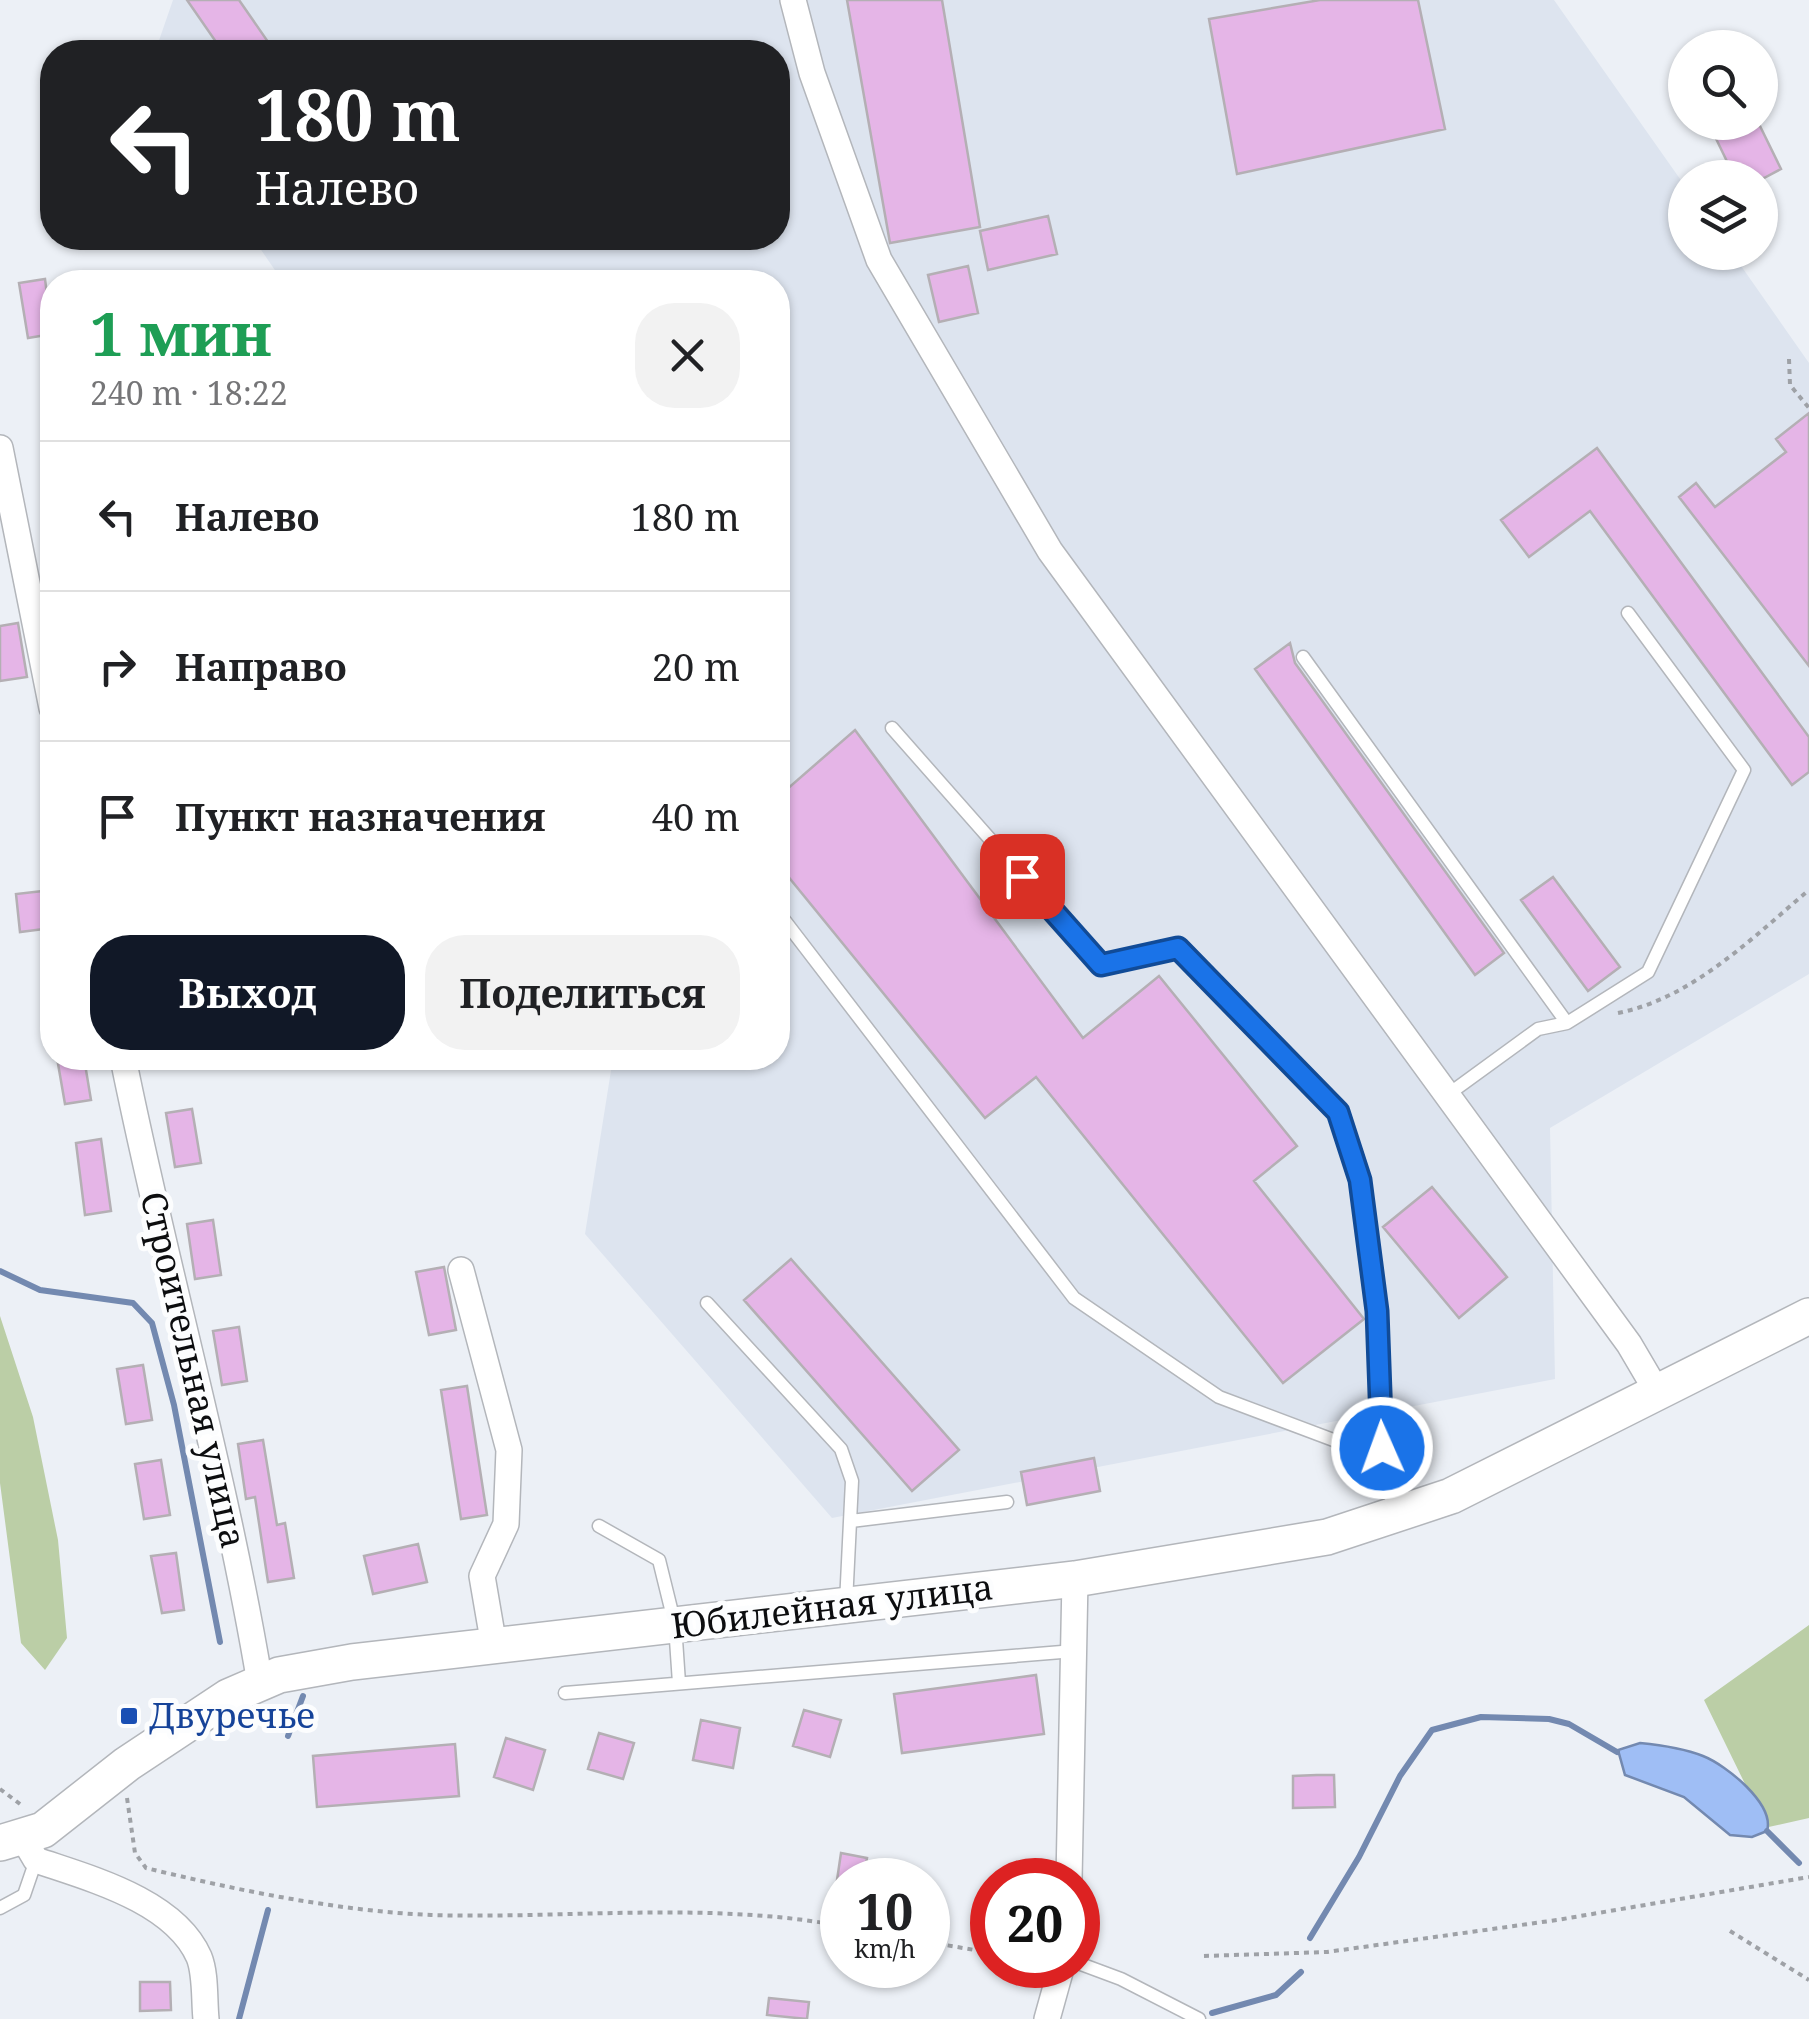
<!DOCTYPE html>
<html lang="ru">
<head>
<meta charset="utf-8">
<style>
  :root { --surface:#fff; --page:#f2f2f2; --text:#202124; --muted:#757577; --line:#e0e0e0; --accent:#111827 }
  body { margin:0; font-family:"Noto Serif",serif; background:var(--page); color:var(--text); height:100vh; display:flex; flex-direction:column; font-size:38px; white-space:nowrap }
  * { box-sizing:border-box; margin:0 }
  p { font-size:32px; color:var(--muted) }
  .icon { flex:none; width:55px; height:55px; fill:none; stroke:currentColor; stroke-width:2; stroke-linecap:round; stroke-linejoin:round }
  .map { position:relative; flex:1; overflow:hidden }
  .panel { position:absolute; left:40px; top:270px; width:750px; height:800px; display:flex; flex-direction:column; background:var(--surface); border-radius:40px; box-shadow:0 2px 8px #0004 }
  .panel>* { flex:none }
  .hud { position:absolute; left:40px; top:40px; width:750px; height:210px; border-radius:40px; box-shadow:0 2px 8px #0004; background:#202124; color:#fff; overflow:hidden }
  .fabs { position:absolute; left:1668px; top:30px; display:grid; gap:20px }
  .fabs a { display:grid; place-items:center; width:110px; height:110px; border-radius:50%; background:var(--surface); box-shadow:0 2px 8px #0004; font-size:50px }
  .speed { position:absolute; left:820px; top:1858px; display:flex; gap:20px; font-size:50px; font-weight:700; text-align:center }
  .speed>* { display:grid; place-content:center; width:130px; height:130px; border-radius:50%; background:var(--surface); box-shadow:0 2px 8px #0004; line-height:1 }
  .speed small { font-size:25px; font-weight:400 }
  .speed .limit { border:15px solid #d22; background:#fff; color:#111 }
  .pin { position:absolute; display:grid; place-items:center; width:85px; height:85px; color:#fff; margin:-42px; border-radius:20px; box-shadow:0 5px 15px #0006 }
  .me { position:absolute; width:110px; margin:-55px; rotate:358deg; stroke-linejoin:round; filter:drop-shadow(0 0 8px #0008) }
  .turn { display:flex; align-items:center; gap:35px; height:210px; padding:0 50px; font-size:45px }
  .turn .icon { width:130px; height:130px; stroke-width:2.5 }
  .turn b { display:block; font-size:70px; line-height:85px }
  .round { display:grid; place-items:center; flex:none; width:105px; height:105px; border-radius:40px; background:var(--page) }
  .headline { display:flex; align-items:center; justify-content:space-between; height:170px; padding:0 50px }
  h1 { font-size:60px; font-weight:700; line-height:75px; color:#1e9e55 }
  .cta { display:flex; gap:20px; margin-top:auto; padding:20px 50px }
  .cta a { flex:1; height:115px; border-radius:40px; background:var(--accent); color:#fff; font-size:40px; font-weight:700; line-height:115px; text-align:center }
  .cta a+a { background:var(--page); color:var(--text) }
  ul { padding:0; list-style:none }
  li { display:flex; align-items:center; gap:30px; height:150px; padding:0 50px; border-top:2px solid var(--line) }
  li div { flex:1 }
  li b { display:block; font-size:38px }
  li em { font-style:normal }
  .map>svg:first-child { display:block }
</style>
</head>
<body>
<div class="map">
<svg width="1809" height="2019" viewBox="0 0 1809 2019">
  <rect width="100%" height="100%" fill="#ecf0f6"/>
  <path fill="#dde4ef" d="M 173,0 L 1554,0 L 1685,186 L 1685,252 L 1732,253 L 1809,363 L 1809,974 L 1550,1128 L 1555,1379 L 832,1518 L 585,1234 L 613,1058 L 778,1058 L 778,282 L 283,282 L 253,238 L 778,238 L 778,52 L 155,52 Z"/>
  <path fill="#bbcea6" d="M 0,1316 L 33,1417 L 58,1540 L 67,1638 L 45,1670 L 21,1643 L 0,1483 Z
    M 1809,1625 L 1809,1818 L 1755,1830 L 1747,1788 L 1704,1700 Z"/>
  <path fill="#9fbef5" stroke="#7389b0" stroke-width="2.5" d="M 1640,1743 C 1661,1745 1683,1748 1703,1756 C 1726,1765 1775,1804 1767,1831 L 1752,1837 L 1730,1835 L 1684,1797 L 1625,1775 L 1618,1750 Z"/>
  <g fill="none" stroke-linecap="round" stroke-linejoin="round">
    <path stroke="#7389b0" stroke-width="6" d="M 0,1271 L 40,1290 L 133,1303 L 152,1323 L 174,1405 L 220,1642
      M 288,1736 L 303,1696
      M 1767,1831 L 1799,1863
      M 1310,1938 L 1359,1857 L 1400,1776 L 1432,1730 L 1481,1717 L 1549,1719 L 1569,1724 L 1617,1752
      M 1212,2013 L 1276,1995 L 1301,1972
      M 239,2019 L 268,1910"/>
  </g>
  <path fill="#e5b5e7" stroke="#b4afb4" stroke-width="2.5" d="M 187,0 L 239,0 L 275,52 L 223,52 Z
    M 847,0 L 942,0 L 980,227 L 890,243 Z
    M 1320,0 L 1418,0 L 1445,129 L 1237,174 L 1209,19 Z
    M 1708,122 L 1758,122 L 1781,169 L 1764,178 L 1735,178 Z
    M 1048,216 L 1057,254 L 988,270 L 980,231 Z
    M 968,266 L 978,313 L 939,322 L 928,275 Z
    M 45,279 L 52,334 L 28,338 L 19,283 Z
    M 1809,413 L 1809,666 L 1679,497 L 1696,483 L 1715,507 L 1786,452 L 1776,439 Z
    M 1597,448 L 1809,737 L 1809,772 L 1792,785 L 1590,511 L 1529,557 L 1501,520 Z
    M 18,623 L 27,677 L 0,681 L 0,626 Z
    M 1290,643 L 1295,663 L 1504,953 L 1475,975 L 1255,669 Z
    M 855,730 L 1083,1038 L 1159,976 L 1297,1146 L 1254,1181 L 1364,1319 L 1283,1383 L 1036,1077 L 985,1118 L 778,864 L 778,797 Z
    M 1553,877 L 1620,967 L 1588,991 L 1521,900 Z
    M 52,890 L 52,928 L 20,932 L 16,894 Z
    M 57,1058 L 84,1058 L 91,1100 L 65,1104 Z
    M 192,1109 L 201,1163 L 175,1167 L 166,1113 Z
    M 101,1139 L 111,1211 L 85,1215 L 76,1143 Z
    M 1432,1187 L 1507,1277 L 1459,1318 L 1383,1227 Z
    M 213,1220 L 221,1275 L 195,1279 L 187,1224 Z
    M 791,1259 L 959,1450 L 912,1491 L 744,1300 Z
    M 444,1267 L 456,1330 L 429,1335 L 416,1272 Z
    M 239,1327 L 247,1381 L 222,1385 L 213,1331 Z
    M 143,1365 L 152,1420 L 126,1424 L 117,1369 Z
    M 467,1386 L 487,1515 L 461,1519 L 441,1390 Z
    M 263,1440 L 277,1525 L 285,1523 L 294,1578 L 268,1582 L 255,1497 L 246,1499 L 238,1444 Z
    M 1094,1458 L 1100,1491 L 1027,1505 L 1021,1472 Z
    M 161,1460 L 170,1515 L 144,1519 L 135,1464 Z
    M 418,1544 L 427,1582 L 373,1594 L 364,1556 Z
    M 176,1553 L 184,1610 L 162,1613 L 151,1556 Z
    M 1036,1675 L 1044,1734 L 902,1753 L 894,1694 Z
    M 804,1710 L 841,1720 L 830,1757 L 793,1746 Z
    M 701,1720 L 740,1728 L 733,1768 L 693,1760 Z
    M 599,1733 L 634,1743 L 623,1779 L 588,1769 Z
    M 506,1738 L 545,1750 L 533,1790 L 494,1777 Z
    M 455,1744 L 459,1796 L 317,1807 L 313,1756 Z
    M 1317,1775 L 1334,1775 L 1335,1807 L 1293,1808 L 1293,1776 Z
    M 841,1853 L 867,1858 L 863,1880 L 837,1880 Z
    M 140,1982 L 170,1982 L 171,2010 L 140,2011 Z
    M 769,1998 L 809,2002 L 807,2019 L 767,2015 Z"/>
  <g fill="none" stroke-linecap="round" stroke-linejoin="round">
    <defs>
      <path id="service" d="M 1303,657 L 1567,1023
        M 892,728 L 1101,965 L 1178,948 L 1338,1112 L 1360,1180 L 1377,1311 L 1382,1449 L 1404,1510
        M 778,912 L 1074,1298 L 1219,1397 L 1344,1444 L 1400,1507
        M 1446,1096 L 1538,1029 L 1567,1023 L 1648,972 L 1744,770 L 1628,613
        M 707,1303 L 841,1449 L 852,1481 L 846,1603
        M 851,1521 L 1007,1502
        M 599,1526 L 659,1560 L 675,1625 L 679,1683
        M 565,1693 L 1074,1651
        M 0,1908 L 24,1895 L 36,1860
        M 1078,1963 L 1121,1979 L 1199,2019"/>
      <path id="minor" d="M 793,0 L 812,73 L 879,260 L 1050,551 L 1629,1344 L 1659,1395
        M 0,448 L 52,708
        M 123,1058 C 165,1267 225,1473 260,1683
        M 461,1270 L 509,1450 L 506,1524 L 482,1576 L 494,1646
        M 23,1838 L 36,1860 C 88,1878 174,1900 199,1957 C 206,1974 204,2000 206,2019
        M 1069,1880 L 1075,1579
        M 1047,2019 L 1062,1965"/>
      <path id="secondary" d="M 0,1843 L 43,1830 L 127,1764 L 228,1697 L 279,1675 L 352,1662 L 1075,1579 L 1327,1537 L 1451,1496 L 1809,1316"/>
    </defs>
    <use href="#service" stroke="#b3b6bb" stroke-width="15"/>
    <use href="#minor" stroke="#b3b6bb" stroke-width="28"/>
    <use href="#secondary" stroke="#b3b6bb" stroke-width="38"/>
    <path stroke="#9ea1a6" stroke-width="4" stroke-dasharray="5 5" stroke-linecap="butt" d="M 1789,359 L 1790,385 L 1809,408
      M 1618,1013 C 1693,998 1753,937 1809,890
      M 0,1789 L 24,1807
      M 127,1798 L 135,1853 L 146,1868 C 236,1890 338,1911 431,1915 C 569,1919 707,1901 842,1926
      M 1730,1931 L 1809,1980
      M 928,1942 L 992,1953
      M 1204,1956 L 1327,1952 L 1557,1920 L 1809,1877"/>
    <use href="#service" stroke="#fff" stroke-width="12"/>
    <use href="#minor" stroke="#fff" stroke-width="25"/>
    <use href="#secondary" stroke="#fff" stroke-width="35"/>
  </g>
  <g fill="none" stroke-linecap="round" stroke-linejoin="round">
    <defs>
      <path id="route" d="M 1022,876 L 1101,965 L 1178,948 L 1338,1112 L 1360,1180 L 1377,1311 L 1382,1448"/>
    </defs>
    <use href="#route" stroke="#114b97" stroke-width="25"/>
    <use href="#route" stroke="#1a73e8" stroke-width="18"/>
  </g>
  <rect fill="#1a4fb4" stroke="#fcfdfe" stroke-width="4" x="119" y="1706" width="20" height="20" rx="5"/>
  <g text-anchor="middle" stroke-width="10" stroke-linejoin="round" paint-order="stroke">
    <g font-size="35" fill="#0c0d0f" stroke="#fcfdfe">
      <text transform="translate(193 1370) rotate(77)" y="12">Строительная улица</text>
      <text transform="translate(832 1607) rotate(-7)" y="12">Юбилейная улица</text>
    </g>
    <g font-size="35" fill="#164399" stroke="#fcfdfe" text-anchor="start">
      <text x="149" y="1728">Двуречье</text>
    </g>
  </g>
</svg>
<div class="fabs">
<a><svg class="icon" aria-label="search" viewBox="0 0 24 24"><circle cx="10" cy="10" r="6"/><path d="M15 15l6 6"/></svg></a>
<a><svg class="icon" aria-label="layers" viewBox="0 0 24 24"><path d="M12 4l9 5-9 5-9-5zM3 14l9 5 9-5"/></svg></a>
</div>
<div class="speed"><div>10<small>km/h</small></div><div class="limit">20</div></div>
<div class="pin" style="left:1022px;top:876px;background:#d93025"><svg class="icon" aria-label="arrive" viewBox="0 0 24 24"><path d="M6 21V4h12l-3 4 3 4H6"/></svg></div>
<svg class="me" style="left:1382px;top:1448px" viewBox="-20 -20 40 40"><circle r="17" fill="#1a73e8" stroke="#fff" stroke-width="3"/><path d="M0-11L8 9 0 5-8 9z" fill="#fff"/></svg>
<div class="hud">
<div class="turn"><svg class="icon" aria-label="left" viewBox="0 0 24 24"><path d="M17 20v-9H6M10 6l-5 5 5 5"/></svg><div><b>180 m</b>Налево</div></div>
</div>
<section class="panel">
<div class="headline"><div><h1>1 мин</h1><p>240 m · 18:22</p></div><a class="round"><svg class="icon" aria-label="close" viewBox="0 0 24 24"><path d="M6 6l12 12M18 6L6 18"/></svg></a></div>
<ul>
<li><svg class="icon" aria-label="left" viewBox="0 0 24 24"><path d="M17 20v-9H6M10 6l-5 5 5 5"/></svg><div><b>Налево</b></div><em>180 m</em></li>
<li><svg class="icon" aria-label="right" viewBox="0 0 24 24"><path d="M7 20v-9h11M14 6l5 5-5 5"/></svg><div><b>Направо</b></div><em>20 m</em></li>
<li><svg class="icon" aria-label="arrive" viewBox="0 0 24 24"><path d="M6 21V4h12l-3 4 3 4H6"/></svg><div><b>Пункт назначения</b></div><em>40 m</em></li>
</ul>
<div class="cta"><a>Выход</a><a>Поделиться</a></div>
</section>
</div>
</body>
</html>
